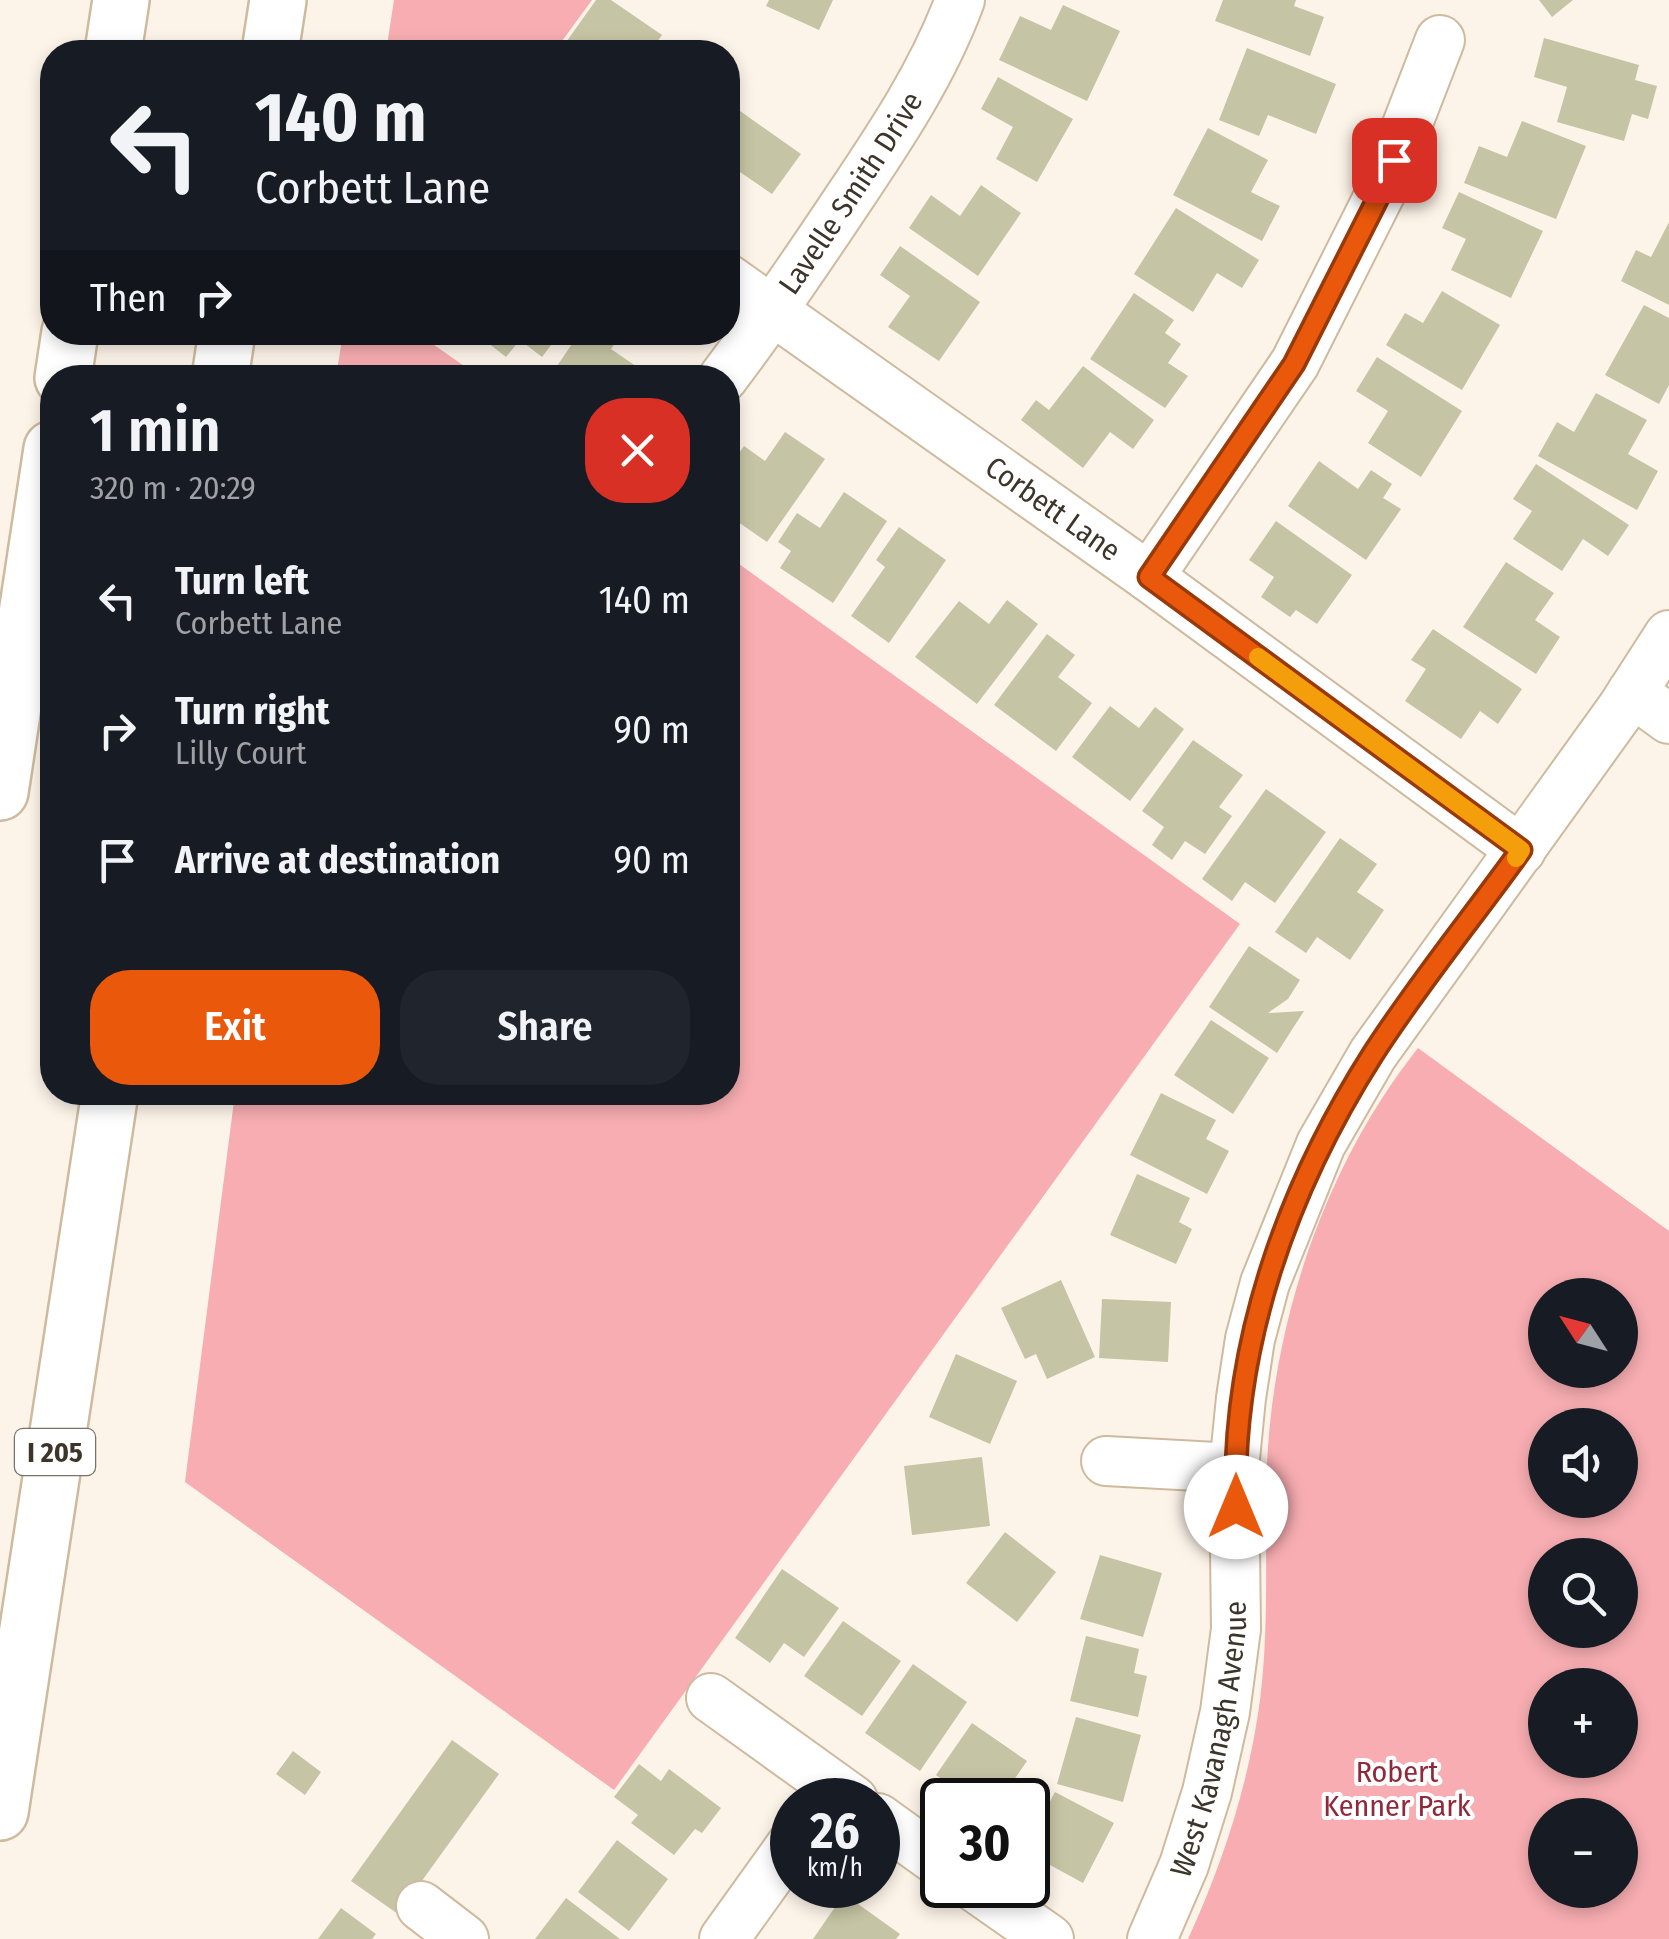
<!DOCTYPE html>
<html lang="en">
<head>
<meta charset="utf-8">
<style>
  :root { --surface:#171b24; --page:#20242c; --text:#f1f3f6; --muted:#9ea1a6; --accent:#ea580c }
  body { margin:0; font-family:"Fira Sans Condensed",sans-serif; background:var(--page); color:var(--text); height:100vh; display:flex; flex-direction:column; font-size:38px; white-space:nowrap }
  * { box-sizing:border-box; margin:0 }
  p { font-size:32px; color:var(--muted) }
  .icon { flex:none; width:55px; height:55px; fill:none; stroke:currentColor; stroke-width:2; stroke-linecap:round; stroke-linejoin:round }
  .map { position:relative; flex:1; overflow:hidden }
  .drawer { position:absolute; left:40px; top:365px; width:700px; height:740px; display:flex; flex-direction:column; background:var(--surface); border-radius:40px; box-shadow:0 5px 15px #0003 }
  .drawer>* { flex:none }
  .top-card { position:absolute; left:40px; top:40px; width:700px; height:305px; border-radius:40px; box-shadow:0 5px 15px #0003; background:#171b24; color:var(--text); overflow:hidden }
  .needle { width:65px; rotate:306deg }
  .fabs { position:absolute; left:1528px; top:1278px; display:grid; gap:20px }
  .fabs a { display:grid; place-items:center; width:110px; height:110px; border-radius:50%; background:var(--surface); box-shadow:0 5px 15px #0003; font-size:50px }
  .speed { position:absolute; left:770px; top:1778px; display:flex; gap:20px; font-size:50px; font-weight:700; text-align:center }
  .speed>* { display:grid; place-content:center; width:130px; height:130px; border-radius:50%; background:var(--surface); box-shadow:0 5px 15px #0003; line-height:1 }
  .speed small { font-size:25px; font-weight:400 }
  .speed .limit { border:5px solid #111; border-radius:15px; background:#fff; color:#111 }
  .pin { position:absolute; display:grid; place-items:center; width:85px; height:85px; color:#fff; margin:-42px; border-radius:20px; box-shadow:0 5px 15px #0006 }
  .me { position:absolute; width:110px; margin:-55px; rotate:0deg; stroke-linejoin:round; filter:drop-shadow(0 0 8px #0008) }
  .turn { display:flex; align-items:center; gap:35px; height:210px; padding:0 50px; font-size:45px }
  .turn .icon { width:130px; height:130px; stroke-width:2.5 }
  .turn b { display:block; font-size:70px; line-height:85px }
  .then { display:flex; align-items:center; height:95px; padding:0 50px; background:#0003; gap:20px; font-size:38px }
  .round { display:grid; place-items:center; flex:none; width:105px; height:105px; border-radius:40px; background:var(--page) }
  .head { display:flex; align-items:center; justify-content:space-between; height:170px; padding:0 50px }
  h1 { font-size:60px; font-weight:600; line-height:75px }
  .primary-button { display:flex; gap:20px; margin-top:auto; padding:20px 50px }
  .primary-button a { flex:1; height:115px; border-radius:40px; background:var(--accent); color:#fff; font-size:40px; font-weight:600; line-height:115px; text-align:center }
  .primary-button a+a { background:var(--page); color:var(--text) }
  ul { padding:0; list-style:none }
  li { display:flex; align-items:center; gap:30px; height:130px; padding:0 50px }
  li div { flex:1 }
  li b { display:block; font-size:38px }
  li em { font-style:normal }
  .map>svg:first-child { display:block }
</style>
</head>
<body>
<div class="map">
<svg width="1669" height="1939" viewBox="0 0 1669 1939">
  <rect width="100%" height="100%" fill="#fdf4e9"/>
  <path fill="#f7adb1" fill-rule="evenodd" d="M 394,0 L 592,0 L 554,52 L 386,52 Z
    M 343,333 L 417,333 L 480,377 L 336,377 Z
    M 728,556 L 1240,924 L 614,1790 L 185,1482 L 235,1093 L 728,1092 Z
    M 1418,1048 L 1669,1231 L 1669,1939 L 1188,1939 C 1223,1863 1249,1783 1260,1700 C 1270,1621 1264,1543 1267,1464 C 1274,1317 1326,1164 1418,1048 ZM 1545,1295 L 1620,1295 L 1620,1370 L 1545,1370 ZM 1545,1425 L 1620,1425 L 1620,1500 L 1545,1500 ZM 1545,1555 L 1620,1555 L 1620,1630 L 1545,1630 ZM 1545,1685 L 1620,1685 L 1620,1760 L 1545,1760 ZM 1545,1815 L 1620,1815 L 1620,1890 L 1545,1890 Z"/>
  <path fill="#c5c4a4" d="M 596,0 L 611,0 L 662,35 L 650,52 L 559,52 Z
    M 769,0 L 833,0 L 819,30 L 766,6 Z
    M 1223,0 L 1296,0 L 1294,6 L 1324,17 L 1310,56 L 1215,21 Z
    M 1539,0 L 1573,0 L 1552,17 Z
    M 1063,5 L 1120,31 L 1087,101 L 999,60 L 1020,16 L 1051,30 Z
    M 1544,38 L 1639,65 L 1635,80 L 1657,86 L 1648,119 L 1632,114 L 1624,141 L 1557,122 L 1567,87 L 1534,77 Z
    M 1247,48 L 1336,84 L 1316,134 L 1268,115 L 1259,136 L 1219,120 Z
    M 998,77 L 1073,119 L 1037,182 L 996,159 L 1013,127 L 981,109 Z
    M 740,111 L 801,154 L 772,194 L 740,172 L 728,190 L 728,129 Z
    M 1522,121 L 1586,146 L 1556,219 L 1464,183 L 1479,146 L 1507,157 Z
    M 1208,128 L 1268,160 L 1251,192 L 1280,206 L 1262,241 L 1173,195 Z
    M 981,185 L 1021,213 L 978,276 L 909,228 L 931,195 L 960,216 Z
    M 1459,192 L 1543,231 L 1511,298 L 1451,270 L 1466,239 L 1442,228 Z
    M 1176,208 L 1259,260 L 1242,288 L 1217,273 L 1193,312 L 1134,274 Z
    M 1669,222 L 1669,305 L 1621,281 L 1636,250 L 1651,257 Z
    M 900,246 L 980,302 L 939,361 L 888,327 L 910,296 L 880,275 Z
    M 1442,291 L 1500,325 L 1462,390 L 1386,345 L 1405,313 L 1423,323 Z
    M 1134,293 L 1174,320 L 1165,333 L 1181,344 L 1168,363 L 1188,376 L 1165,408 L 1090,359 Z
    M 1644,305 L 1669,318 L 1669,385 L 1659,404 L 1605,375 Z
    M 474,332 L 561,332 L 542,357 L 520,340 L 506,357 Z
    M 580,332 L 623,332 L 611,349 L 643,371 L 639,378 L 549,378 Z
    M 1377,357 L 1462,411 L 1421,477 L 1368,443 L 1388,411 L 1356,391 Z
    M 1083,366 L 1154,420 L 1133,449 L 1110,432 L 1083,468 L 1021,420 L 1036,400 L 1049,410 Z
    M 1596,393 L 1647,420 L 1628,454 L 1658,471 L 1637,510 L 1538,456 L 1557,422 L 1574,432 Z
    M 785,432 L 825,459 L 767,542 L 728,515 L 728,469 L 744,446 L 765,461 Z
    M 1319,461 L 1358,489 L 1371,470 L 1392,484 L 1383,498 L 1401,509 L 1366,560 L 1288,506 Z
    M 1536,464 L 1629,525 L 1608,556 L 1583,539 L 1562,571 L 1513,539 L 1532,511 L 1513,499 Z
    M 844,492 L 887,521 L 833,603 L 780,568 L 791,551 L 778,542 L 797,513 L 820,528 Z
    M 1276,521 L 1352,575 L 1317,624 L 1296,610 L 1290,617 L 1261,597 L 1274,577 L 1249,560 Z
    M 899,527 L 946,560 L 889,643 L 851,616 L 885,567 L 876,560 Z
    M 1506,562 L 1554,593 L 1535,620 L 1560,637 L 1536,674 L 1463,627 Z
    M 1007,600 L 1038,624 L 977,704 L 915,657 L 959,601 L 989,624 Z
    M 1433,629 L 1522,689 L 1498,724 L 1480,711 L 1461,739 L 1405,701 L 1426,669 L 1411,660 Z
    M 1047,634 L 1075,655 L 1058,677 L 1092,703 L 1056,751 L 994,705 Z
    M 1110,706 L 1139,728 L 1155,707 L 1184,729 L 1130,801 L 1072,757 Z
    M 1193,740 L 1243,775 L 1219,807 L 1232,816 L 1205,854 L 1185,841 L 1172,860 L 1152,845 L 1164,827 L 1142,811 Z
    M 1266,789 L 1326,832 L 1275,903 L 1245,882 L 1232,901 L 1202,879 Z
    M 1340,838 L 1377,864 L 1357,892 L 1384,910 L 1350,960 L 1317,937 L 1306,953 L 1275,932 Z
    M 1249,946 L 1300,980 L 1288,999 L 1268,1013 L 1304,1011 L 1277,1053 L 1209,1007 Z
    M 1211,1020 L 1269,1058 L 1233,1114 L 1174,1075 Z
    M 1161,1093 L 1216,1120 L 1206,1139 L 1229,1151 L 1207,1194 L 1130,1155 Z
    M 1137,1174 L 1190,1198 L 1179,1222 L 1192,1229 L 1176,1264 L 1110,1235 Z
    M 1061,1280 L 1095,1357 L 1047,1379 L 1036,1354 L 1025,1359 L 1001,1308 Z
    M 1102,1299 L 1171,1302 L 1168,1362 L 1099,1358 Z
    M 956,1354 L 1017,1381 L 990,1444 L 929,1417 Z
    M 982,1457 L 990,1526 L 912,1535 L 904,1466 Z
    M 1005,1532 L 1056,1572 L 1017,1622 L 966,1583 Z
    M 1100,1555 L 1162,1573 L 1143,1637 L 1080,1619 Z
    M 782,1569 L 839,1608 L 804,1657 L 784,1643 L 770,1663 L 735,1638 Z
    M 843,1621 L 901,1661 L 862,1716 L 804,1676 Z
    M 1086,1636 L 1139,1649 L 1134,1673 L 1147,1676 L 1138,1717 L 1070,1701 Z
    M 913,1664 L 967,1702 L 920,1771 L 865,1733 Z
    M 1076,1717 L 1141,1735 L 1123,1802 L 1057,1784 Z
    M 972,1723 L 1027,1761 L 1000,1800 L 988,1800 L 971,1788 L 966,1796 L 936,1775 Z
    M 452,1740 L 499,1774 L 398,1914 L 351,1881 Z
    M 293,1751 L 321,1772 L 305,1795 L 276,1774 Z
    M 639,1764 L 661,1781 L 669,1769 L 721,1808 L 702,1833 L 695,1829 L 674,1855 L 631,1823 L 638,1815 L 614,1797 Z
    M 1055,1792 L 1114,1823 L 1083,1883 L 1028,1853 L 1028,1843 Z
    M 617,1840 L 668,1879 L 629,1931 L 578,1892 Z
    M 844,1894 L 900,1934 L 896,1939 L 813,1939 Z
    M 566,1898 L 620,1939 L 535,1939 Z
    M 341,1908 L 376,1934 L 372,1939 L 318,1939 Z"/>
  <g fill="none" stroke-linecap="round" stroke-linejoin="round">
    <defs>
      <g id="minor">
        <path id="s1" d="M 728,279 L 1149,577 L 1521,850"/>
        <path id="s2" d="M 723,378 C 767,320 807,261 847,201 C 890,137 933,73 960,0"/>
        <path d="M 1149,577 L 1295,363 L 1382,190 L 1440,40"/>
        <path d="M 1632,692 L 1669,719"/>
        <path d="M 1106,1461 L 1234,1468"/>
        <path d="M 711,1698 L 853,1800"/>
        <path d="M 878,1818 L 942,1864"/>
        <path d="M 972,1885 L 1049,1939"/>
        <path d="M 421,1906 L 464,1939"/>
        <path d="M 724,1939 L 792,1844"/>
        <path id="s3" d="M 1152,1939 L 1184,1865 L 1207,1792 L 1225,1712 L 1236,1629 L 1234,1468 L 1241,1398 L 1250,1339 L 1265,1283 L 1321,1144 L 1373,1054 L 1622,708 L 1669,635"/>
      </g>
      <path id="highway" d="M 113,52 L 121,0
        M 270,52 L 278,0
        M 63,378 L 70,332
        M 220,378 L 227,332
        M 0,792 L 52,449
        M 0,1812 L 110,1092"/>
    </defs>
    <use href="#minor" stroke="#ceba9e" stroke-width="52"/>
    <use href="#highway" stroke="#ceba9e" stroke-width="60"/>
    <use href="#minor" stroke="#fff" stroke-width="48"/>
    <use href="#highway" stroke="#fff" stroke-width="55"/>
  </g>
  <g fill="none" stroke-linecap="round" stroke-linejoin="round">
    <defs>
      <path id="route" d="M 1236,1507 C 1231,1346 1287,1189 1373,1054 C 1418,984 1472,918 1521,850 L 1149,577 L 1294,364 L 1382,190 L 1394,160"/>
    </defs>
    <use href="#route" stroke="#983908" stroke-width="25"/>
    <use href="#route" stroke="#ea580c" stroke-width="18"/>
    <path stroke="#f59e0b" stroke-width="18" d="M 1258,657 L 1521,850 L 1516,858"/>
  </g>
  <g text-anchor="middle" stroke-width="8" stroke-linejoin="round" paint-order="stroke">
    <rect fill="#fff" stroke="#77726a" stroke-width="2.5" x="15" y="1429" width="80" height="46" rx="8"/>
    <g font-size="28" font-weight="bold" fill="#3d352a">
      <text x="55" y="1462">I 205</text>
    </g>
    <g font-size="30" fill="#3d352a" stroke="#fff">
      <text dy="10" stroke="none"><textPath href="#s2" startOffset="225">Lavelle Smith Drive</textPath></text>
      <text dy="10" stroke="none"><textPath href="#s1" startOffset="398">Corbett Lane</textPath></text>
      <text dy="10" stroke="none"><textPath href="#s3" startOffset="210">West Kavanagh Avenue</textPath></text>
    </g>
    <g font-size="30" fill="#902a3a" stroke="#fff">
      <text x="1397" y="1782">Robert<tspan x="1397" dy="34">Kenner Park</tspan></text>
    </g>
  </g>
</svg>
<div class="fabs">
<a><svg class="needle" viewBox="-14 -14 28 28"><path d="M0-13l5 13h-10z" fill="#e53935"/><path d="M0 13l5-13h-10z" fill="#9ea1a6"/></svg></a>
<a><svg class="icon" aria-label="sound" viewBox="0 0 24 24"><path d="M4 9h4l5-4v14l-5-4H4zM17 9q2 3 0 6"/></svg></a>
<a><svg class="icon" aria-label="search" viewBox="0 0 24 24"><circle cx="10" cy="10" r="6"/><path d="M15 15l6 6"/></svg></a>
<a>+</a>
<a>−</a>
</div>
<div class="speed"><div>26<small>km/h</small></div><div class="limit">30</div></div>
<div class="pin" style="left:1394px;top:160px;background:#d93025"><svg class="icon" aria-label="arrive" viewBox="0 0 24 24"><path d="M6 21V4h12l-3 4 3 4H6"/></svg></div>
<svg class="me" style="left:1236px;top:1507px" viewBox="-20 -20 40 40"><circle r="19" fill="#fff"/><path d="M0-13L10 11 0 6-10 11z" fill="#ea580c"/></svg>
<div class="top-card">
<div class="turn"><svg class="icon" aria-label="left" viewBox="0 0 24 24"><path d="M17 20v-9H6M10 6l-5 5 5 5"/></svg><div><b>140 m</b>Corbett Lane</div></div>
<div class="then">Then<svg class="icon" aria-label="right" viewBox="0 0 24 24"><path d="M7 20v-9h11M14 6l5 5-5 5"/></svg></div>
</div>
<section class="drawer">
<div class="head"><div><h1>1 min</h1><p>320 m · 20:29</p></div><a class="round" style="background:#d93025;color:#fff"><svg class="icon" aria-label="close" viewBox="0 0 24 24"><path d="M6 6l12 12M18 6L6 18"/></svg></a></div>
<ul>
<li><svg class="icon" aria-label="left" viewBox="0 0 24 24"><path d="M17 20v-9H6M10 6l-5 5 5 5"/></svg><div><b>Turn left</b><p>Corbett Lane</p></div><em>140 m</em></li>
<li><svg class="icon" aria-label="right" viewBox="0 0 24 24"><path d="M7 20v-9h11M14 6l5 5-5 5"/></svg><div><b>Turn right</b><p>Lilly Court</p></div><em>90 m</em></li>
<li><svg class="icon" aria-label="arrive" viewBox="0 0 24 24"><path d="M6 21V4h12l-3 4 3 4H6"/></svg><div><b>Arrive at destination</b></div><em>90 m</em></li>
</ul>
<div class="primary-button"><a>Exit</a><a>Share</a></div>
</section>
</div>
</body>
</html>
